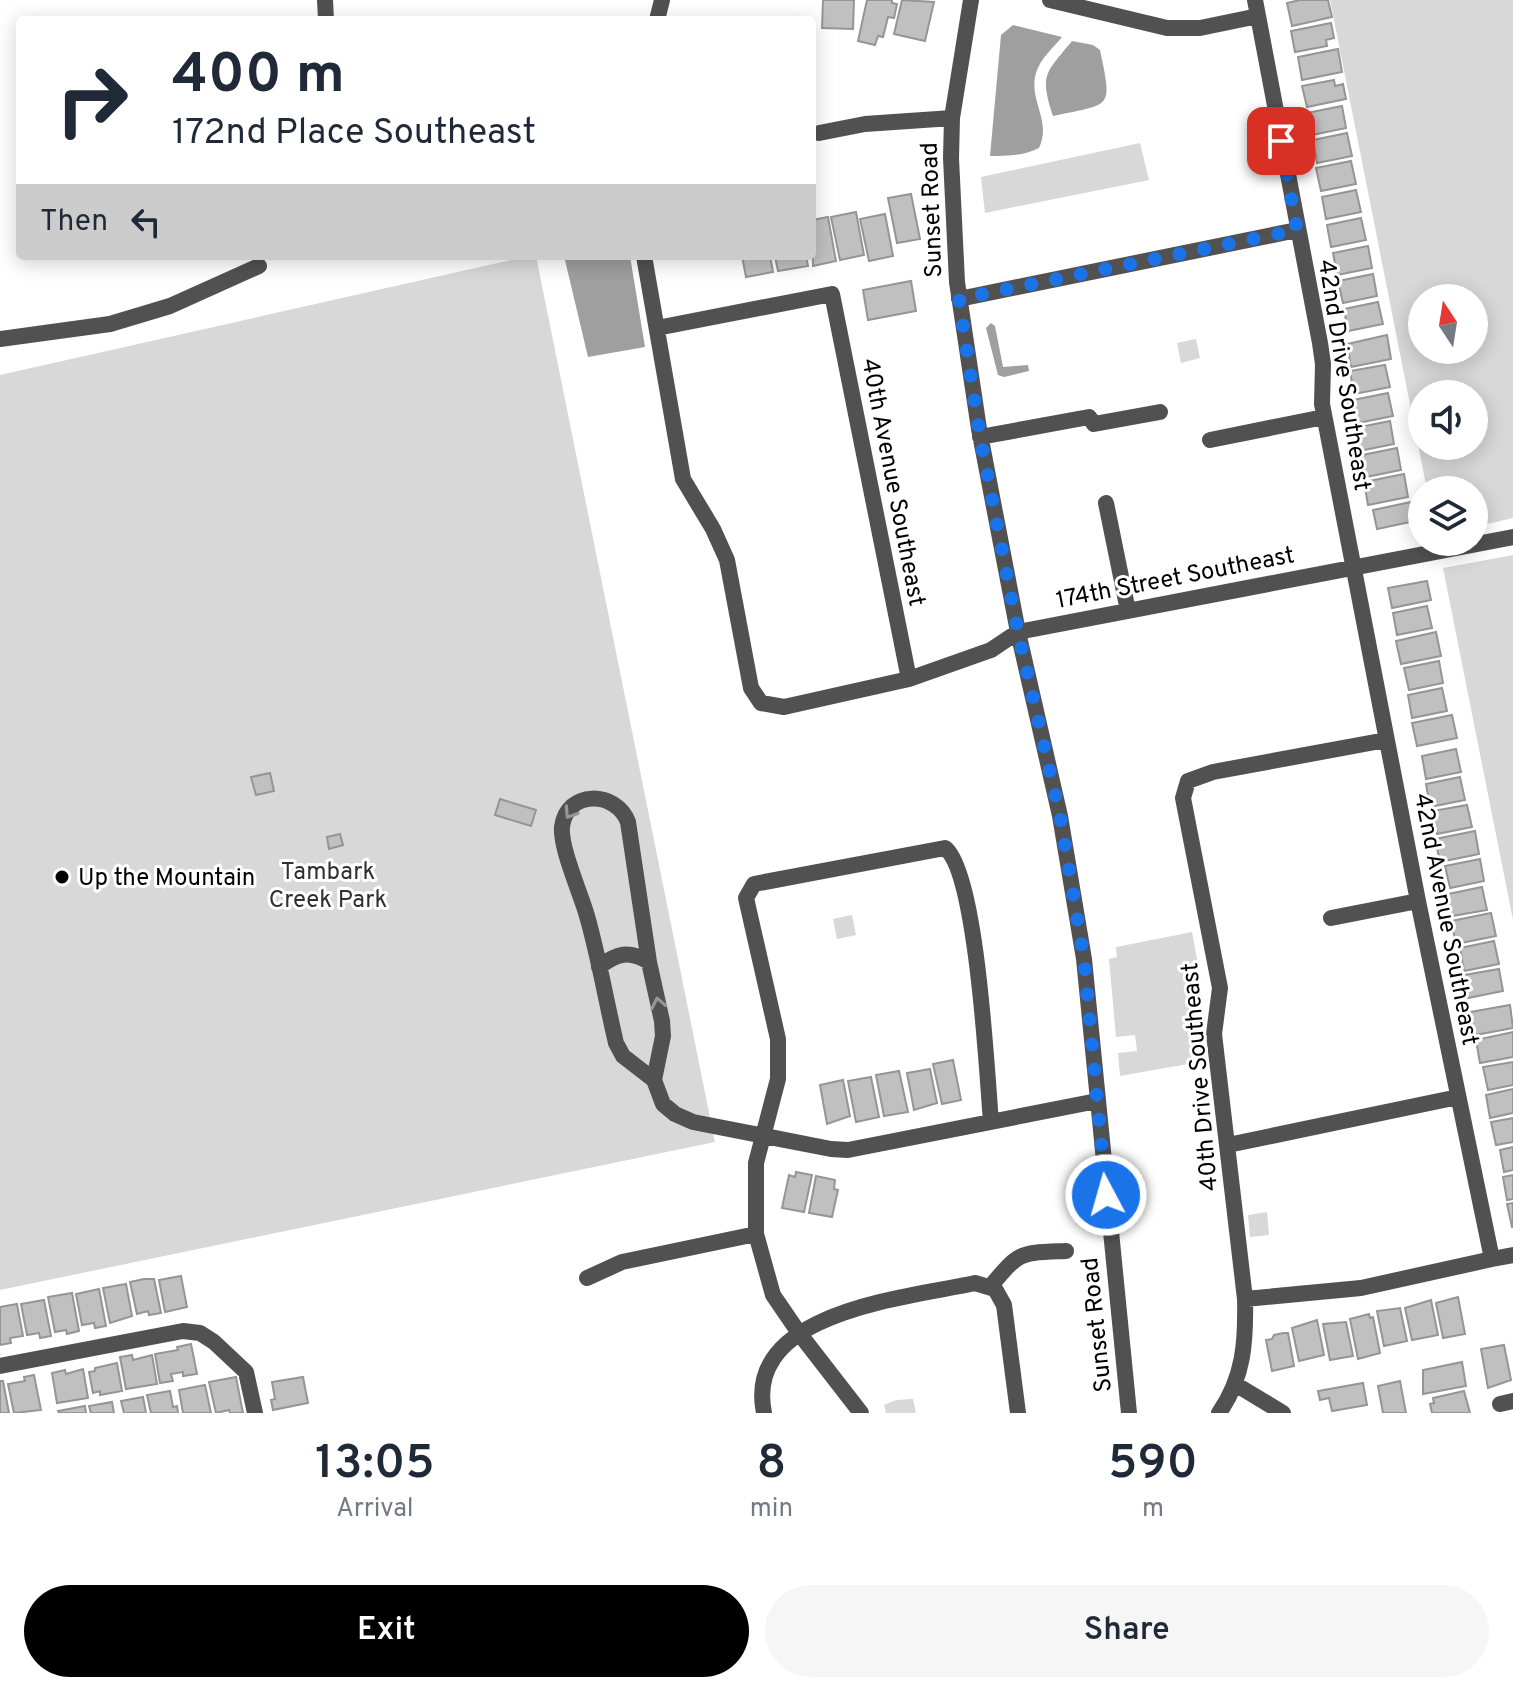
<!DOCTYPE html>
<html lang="en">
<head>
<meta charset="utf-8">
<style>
  :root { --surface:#fff; --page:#f6f6f7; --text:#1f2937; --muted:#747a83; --accent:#000 }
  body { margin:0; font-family:Overpass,sans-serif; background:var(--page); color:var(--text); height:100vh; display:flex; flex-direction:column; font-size:30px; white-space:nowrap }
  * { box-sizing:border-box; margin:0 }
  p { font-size:26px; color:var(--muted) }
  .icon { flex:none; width:44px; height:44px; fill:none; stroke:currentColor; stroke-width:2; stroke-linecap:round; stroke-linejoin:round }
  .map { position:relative; height:1413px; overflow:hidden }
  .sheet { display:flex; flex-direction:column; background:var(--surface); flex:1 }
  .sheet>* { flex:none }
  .top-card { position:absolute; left:16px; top:16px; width:800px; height:244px; border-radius:8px; box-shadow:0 4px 20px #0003; background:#fff; color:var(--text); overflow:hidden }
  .needle { width:52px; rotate:348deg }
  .tools { position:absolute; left:1408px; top:284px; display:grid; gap:16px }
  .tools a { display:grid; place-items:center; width:80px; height:80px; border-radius:50%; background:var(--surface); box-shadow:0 4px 20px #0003; font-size:40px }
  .pin { position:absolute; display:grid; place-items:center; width:68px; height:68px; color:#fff; margin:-34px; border-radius:16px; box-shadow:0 4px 12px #0006 }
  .me { position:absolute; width:88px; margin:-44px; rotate:354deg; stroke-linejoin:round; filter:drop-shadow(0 0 6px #0008) }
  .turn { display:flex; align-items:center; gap:28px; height:168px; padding:0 24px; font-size:36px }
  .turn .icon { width:104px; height:104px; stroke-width:2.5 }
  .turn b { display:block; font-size:56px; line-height:68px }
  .then { display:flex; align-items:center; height:76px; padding:0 24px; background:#0003; gap:16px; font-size:30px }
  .eta { display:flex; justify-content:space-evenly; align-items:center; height:136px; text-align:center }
  .eta b { font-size:48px; font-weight:600; line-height:56px }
  .button { display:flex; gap:16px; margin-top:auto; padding:16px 24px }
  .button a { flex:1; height:92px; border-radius:48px; background:var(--accent); color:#fff; font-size:32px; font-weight:600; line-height:92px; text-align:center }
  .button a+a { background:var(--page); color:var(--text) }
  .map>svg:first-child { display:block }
</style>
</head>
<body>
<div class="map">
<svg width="1513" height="1413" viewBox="0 0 1513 1413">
  <rect width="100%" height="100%" fill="#fff"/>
  <path fill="#d8d8d8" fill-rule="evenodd" d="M 1330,0 L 1513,0 L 1513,518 L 1474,527 L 1474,490 L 1427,490 ZM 1422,298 L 1474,298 L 1474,350 L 1422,350 ZM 1422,394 L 1474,394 L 1474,446 L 1422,446 Z
    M 1140,143 L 1149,180 L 985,213 L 981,177 Z
    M 529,256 L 536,256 L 715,1142 L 0,1290 L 0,375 Z
    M 1196,339 L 1200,358 L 1181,363 L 1177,343 Z
    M 1513,555 L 1513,920 L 1443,568 Z
    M 852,915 L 856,935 L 837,939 L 833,919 Z
    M 1192,932 L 1202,986 L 1198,1033 L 1199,1062 L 1120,1076 L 1118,1053 L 1137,1051 L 1135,1035 L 1116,1037 L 1109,959 L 1117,957 L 1116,947 Z
    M 1267,1212 L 1269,1235 L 1250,1237 L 1248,1215 Z
    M 913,1399 L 916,1413 L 886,1413 L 884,1405 L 896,1400 Z"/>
  <path fill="#9f9f9f" d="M 1013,25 L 1062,37 C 1053,48 1040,59 1036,73 C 1028,100 1052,120 1039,148 C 1023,156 1007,156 990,156 L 1001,35 Z
    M 1072,41 L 1093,45 L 1100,50 C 1113,111 1111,103 1053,116 C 1039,74 1046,73 1072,41 Z
    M 564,256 L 630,256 L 645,347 L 588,357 Z
    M 991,323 L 995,326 L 1003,367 L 1028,365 L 1029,371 L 1004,377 L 998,375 L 986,328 Z"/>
  <path fill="#c0c0c0" stroke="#959595" stroke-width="2" d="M 823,0 L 854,0 L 853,29 L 822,28 Z
    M 867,0 L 892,0 L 892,3 L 897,4 L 894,18 L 888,17 L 883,37 L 878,36 L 875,45 L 858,41 Z
    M 902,0 L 934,2 L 925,41 L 894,34 Z
    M 1300,0 L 1328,0 L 1332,17 L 1292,26 L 1287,3 Z
    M 1331,23 L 1334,38 L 1326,40 L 1327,46 L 1295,52 L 1291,31 Z
    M 1338,49 L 1342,72 L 1302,80 L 1298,57 Z
    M 1334,80 L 1335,86 L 1343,84 L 1346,99 L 1307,107 L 1302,86 Z
    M 1342,106 L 1346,128 L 1312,135 L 1307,113 Z
    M 1347,133 L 1352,156 L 1317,163 L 1313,140 Z
    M 1351,161 L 1356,184 L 1321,191 L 1316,168 Z
    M 1356,190 L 1361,212 L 1326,219 L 1322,197 Z
    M 911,194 L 920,239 L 897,243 L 888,198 Z
    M 856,212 L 864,255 L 840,260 L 831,217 Z
    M 885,214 L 893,256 L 869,261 L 860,219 Z
    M 828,217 L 836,261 L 813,266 L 812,220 Z
    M 1361,218 L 1366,240 L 1331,247 L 1327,225 Z
    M 1368,246 L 1372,268 L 1337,275 L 1333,253 Z
    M 742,256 L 770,256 L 773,272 L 746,277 Z
    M 775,256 L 806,256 L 808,266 L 778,271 Z
    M 1373,274 L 1377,296 L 1343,303 L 1338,281 Z
    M 911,281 L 916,311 L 868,320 L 863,290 Z
    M 1378,302 L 1383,324 L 1348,331 L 1344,309 Z
    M 1387,335 L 1391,359 L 1351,367 L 1347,344 Z
    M 1385,365 L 1390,387 L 1354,394 L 1350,371 Z
    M 1388,393 L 1393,416 L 1353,424 L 1348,401 Z
    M 1390,421 L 1394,444 L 1359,451 L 1355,428 Z
    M 1397,448 L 1401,470 L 1366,477 L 1362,455 Z
    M 1404,474 L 1408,497 L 1368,505 L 1364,482 Z
    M 1411,502 L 1415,521 L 1377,529 L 1373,510 Z
    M 1427,581 L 1431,600 L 1392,608 L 1388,588 Z
    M 1427,606 L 1432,628 L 1397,635 L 1393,613 Z
    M 1436,632 L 1441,656 L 1401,664 L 1396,641 Z
    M 1439,661 L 1443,683 L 1409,690 L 1404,668 Z
    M 1442,688 L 1447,711 L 1412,718 L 1408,695 Z
    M 1452,715 L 1457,738 L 1417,746 L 1412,723 Z
    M 1456,749 L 1461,772 L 1426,779 L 1422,756 Z
    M 270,773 L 274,791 L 256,795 L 251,777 Z
    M 1460,777 L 1465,800 L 1430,807 L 1426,784 Z
    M 500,799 L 536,810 L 531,826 L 495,815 Z
    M 1467,805 L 1472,827 L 1437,834 L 1433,811 Z
    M 1475,831 L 1479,854 L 1440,862 L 1435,839 Z
    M 340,834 L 343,845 L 329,849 L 327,837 Z
    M 1480,859 L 1484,881 L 1450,888 L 1445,866 Z
    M 1482,887 L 1487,910 L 1452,916 L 1448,894 Z
    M 1491,913 L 1496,936 L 1456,944 L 1451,921 Z
    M 1494,941 L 1499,964 L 1464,971 L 1460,948 Z
    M 1499,969 L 1503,991 L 1468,998 L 1464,975 Z
    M 1510,1005 L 1513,1028 L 1475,1035 L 1470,1012 Z
    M 1513,1032 L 1513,1057 L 1480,1063 L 1476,1040 Z
    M 953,1060 L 961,1100 L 942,1104 L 933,1064 Z
    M 1513,1062 L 1513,1085 L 1488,1090 L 1483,1067 Z
    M 930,1069 L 937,1103 L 914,1110 L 907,1073 Z
    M 899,1071 L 908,1112 L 884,1116 L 876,1075 Z
    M 871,1077 L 879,1117 L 856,1122 L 848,1081 Z
    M 843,1080 L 850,1116 L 827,1124 L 820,1085 Z
    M 1513,1089 L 1513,1113 L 1490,1118 L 1486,1095 Z
    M 1513,1118 L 1513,1142 L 1496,1145 L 1491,1122 Z
    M 1513,1147 L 1513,1170 L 1504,1172 L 1500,1150 Z
    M 796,1172 L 812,1175 L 804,1212 L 782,1208 L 789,1175 L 795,1177 Z
    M 1513,1175 L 1513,1199 L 1507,1200 L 1503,1177 Z
    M 816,1176 L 835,1180 L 834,1189 L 838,1190 L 832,1217 L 809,1213 Z
    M 1513,1203 L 1513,1227 L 1512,1227 L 1507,1204 Z
    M 181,1276 L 187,1307 L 165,1312 L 159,1280 Z
    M 144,1279 L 154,1279 L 161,1313 L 149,1315 L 148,1311 L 137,1314 L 130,1282 Z
    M 126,1284 L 132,1316 L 110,1323 L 103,1288 Z
    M 99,1289 L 106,1326 L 95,1328 L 94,1323 L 82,1325 L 76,1294 Z
    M 72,1293 L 79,1331 L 67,1334 L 66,1330 L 55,1332 L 48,1297 Z
    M 1458,1297 L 1465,1334 L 1443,1338 L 1436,1303 Z
    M 44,1300 L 51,1336 L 40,1338 L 39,1333 L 27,1335 L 21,1304 Z
    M 1431,1300 L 1438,1335 L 1412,1340 L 1405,1308 Z
    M 17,1304 L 23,1336 L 10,1338 L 11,1343 L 0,1345 L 0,1307 Z
    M 1400,1308 L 1407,1341 L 1384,1346 L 1377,1311 Z
    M 1369,1314 L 1370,1318 L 1373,1317 L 1380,1353 L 1358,1359 L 1350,1319 Z
    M 1317,1320 L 1324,1355 L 1299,1361 L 1292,1328 Z
    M 1346,1322 L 1353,1356 L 1330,1360 L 1323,1324 Z
    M 1284,1333 L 1288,1333 L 1294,1366 L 1272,1371 L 1266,1340 L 1272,1339 L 1274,1335 Z
    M 191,1344 L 197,1374 L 183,1376 L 183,1372 L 171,1374 L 173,1381 L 160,1383 L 155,1354 L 178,1350 L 177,1347 Z
    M 1504,1345 L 1511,1380 L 1488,1388 L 1481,1349 Z
    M 132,1355 L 133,1360 L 152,1355 L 157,1384 L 126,1389 L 120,1357 Z
    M 1462,1362 L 1466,1386 L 1423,1394 L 1423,1370 Z
    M 117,1363 L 122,1391 L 100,1395 L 100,1391 L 93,1393 L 89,1372 L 95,1371 L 95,1368 Z
    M 83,1369 L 88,1398 L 57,1403 L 52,1373 L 65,1370 L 66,1374 Z
    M 34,1375 L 41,1410 L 14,1413 L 8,1384 L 25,1381 L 24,1377 Z
    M 236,1377 L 243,1413 L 230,1413 L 229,1410 L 216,1413 L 209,1382 Z
    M 303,1377 L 308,1403 L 273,1410 L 271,1400 L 275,1399 L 272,1382 Z
    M 0,1381 L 3,1381 L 9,1413 L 0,1413 Z
    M 1400,1381 L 1406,1413 L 1383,1413 L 1378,1386 Z
    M 1363,1383 L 1367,1405 L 1332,1411 L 1329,1398 L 1320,1400 L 1318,1391 Z
    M 205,1385 L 211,1413 L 183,1413 L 179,1390 Z
    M 170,1391 L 173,1407 L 177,1406 L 178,1413 L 151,1413 L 147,1395 Z
    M 1464,1391 L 1470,1413 L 1432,1413 L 1430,1404 L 1434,1403 L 1433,1398 Z
    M 143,1397 L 146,1413 L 124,1413 L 121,1401 Z
    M 112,1402 L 114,1413 L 91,1413 L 89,1406 Z
    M 85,1406 L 86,1413 L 59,1413 L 58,1411 Z"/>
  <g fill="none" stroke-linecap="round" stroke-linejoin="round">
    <path stroke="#515151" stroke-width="16" d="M 325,0 L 326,20
      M 971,0 L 952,118 L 951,158 L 957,282 L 979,429 L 1018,632 L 1060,816 L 1084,959 L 1129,1413
      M 1050,0 L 1167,28 L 1200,28 L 1258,16
      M 1255,0 L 1320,343 L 1323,364 L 1322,404 L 1418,901 L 1492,1259 L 1513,1255
      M 657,20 L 662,0
      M 819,133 L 865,124 L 952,118
      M 644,256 L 683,479 L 713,529 L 727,560 L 751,688 L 761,703 L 784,707 L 909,679 L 991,650 L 1018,632 L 1513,537
      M 959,299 L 1297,230
      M 657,328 L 832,294 L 909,679
      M 0,339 L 110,324 L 170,306 L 259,266
      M 980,437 L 1089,417 L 1094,424 L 1160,412
      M 1210,440 L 1324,417
      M 1106,503 L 1128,611
      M 1331,918 L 1418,901
      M 599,967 C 617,953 629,950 649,962
      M 654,1080 L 623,1056 L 616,1043 C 606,1001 599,958 587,916 C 581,894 560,848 562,827 C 566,790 616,790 628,822 L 649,962 L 662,1021 L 663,1036 L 654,1080 L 663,1104 L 675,1114 L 693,1122 L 831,1149 L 848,1150 L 1097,1101
      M 1228,1145 L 1458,1097
      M 587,1278 L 622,1262 L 756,1234
      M 990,1287 C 1020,1251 1019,1253 1066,1251
      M 1245,1299 L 1361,1288 L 1492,1259
      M 0,1366 L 183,1331 L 200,1333 L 214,1342 L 246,1372 L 255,1413
      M 1235,1384 L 1283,1413
      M 1500,1404 L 1513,1401
      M 764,1413 C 743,1311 907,1298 975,1283 L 995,1289 L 1004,1305 L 1018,1413
      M 861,1413 L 799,1333 L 773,1295 L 756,1234 L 756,1163 L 778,1079 L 778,1039 L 746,898 L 754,884 L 945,848 C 977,872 987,1075 991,1122
      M 1219,1413 C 1244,1377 1246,1341 1245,1299 L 1214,1034 L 1220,988 L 1183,798 L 1188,781 L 1213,772 L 1386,740"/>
  </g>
  <defs><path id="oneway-chevron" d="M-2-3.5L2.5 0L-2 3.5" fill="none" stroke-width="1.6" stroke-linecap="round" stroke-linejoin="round" transform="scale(2)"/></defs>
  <g stroke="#979797">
    <use href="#oneway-chevron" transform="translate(570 813) rotate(123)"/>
    <use href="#oneway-chevron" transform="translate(658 1003) rotate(-102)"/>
  </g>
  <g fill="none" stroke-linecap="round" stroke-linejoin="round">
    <path stroke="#1a73e8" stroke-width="14" stroke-dasharray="0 25.2" d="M 1106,1195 L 1084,959 L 1060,816 L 1018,632 L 980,437 L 959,299 L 1297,230 L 1281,141"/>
  </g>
  <circle fill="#000" stroke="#fff" stroke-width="3" cx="62" cy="877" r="8"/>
  <g text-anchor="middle" stroke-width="6" stroke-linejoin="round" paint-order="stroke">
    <g font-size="24" fill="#000" stroke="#fff">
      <text transform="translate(931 210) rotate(-92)" y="8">Sunset Road</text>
      <text transform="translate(1345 375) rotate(81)" y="8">42nd Drive Southeast</text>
      <text transform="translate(894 482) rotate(79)" y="8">40th Avenue Southeast</text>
      <text transform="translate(1175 577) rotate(-11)" y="8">174th Street Southeast</text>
      <text transform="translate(1447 919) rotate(79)" y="8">42nd Avenue Southeast</text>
      <text transform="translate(1199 1077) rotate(-95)" y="8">40th Drive Southeast</text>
      <text transform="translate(1096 1325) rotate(-96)" y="8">Sunset Road</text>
    </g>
    <g font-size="24" fill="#2f2f2f" stroke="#fff">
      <text x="328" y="879">Tambark<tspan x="328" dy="28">Creek Park</tspan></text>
    </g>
    <g font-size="24" fill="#000" stroke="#fff" text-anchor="start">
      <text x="78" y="885">Up the Mountain</text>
    </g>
  </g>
</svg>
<div class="tools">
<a><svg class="needle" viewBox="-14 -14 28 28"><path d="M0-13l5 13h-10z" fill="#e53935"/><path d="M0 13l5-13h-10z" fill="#747a83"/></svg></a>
<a><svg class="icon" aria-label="sound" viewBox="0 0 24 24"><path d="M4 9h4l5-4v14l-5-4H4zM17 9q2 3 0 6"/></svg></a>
<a><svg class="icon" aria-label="layers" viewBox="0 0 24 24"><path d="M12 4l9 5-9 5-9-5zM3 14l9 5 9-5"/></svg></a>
</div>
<div class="pin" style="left:1281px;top:141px;background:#d93025"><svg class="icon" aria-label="arrive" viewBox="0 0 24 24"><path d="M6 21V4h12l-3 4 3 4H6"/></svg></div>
<svg class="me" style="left:1106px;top:1195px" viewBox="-20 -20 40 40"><circle r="17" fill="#1a73e8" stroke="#fff" stroke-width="3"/><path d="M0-11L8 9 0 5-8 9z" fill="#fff"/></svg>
<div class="top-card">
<div class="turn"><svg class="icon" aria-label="right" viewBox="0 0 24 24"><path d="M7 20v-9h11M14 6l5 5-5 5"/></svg><div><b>400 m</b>172nd Place Southeast</div></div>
<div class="then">Then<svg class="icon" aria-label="left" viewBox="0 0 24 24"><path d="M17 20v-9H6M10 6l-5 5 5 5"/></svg></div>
</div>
</div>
<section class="sheet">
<div class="eta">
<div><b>13:05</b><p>Arrival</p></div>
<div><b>8</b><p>min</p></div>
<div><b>590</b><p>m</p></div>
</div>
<div class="button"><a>Exit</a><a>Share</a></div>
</section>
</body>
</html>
